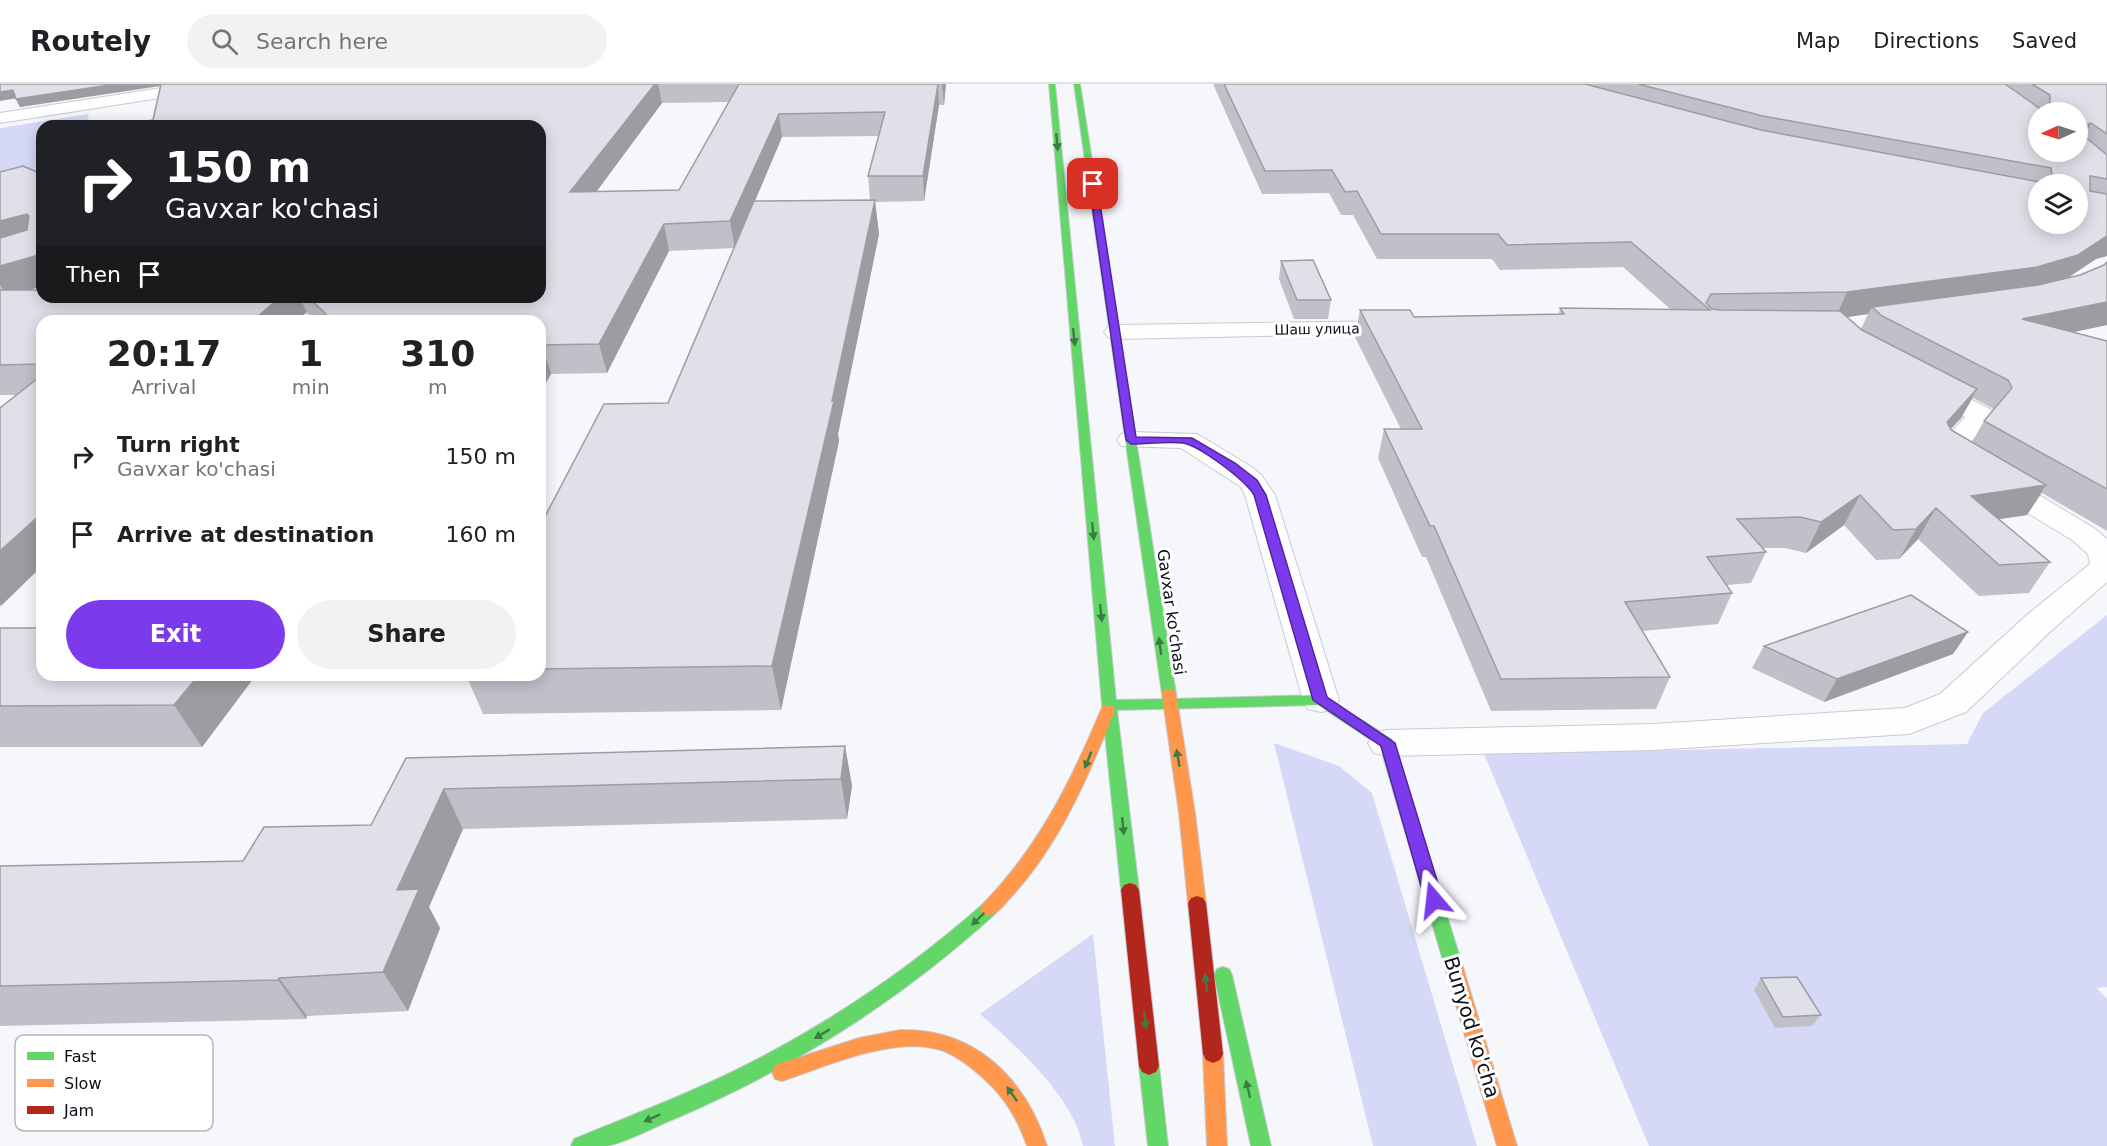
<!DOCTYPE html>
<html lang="en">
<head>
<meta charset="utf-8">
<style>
  :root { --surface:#fff; --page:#f2f2f2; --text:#202124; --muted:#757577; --line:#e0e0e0; --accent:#7c3aed }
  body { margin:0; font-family:"DejaVu Sans",sans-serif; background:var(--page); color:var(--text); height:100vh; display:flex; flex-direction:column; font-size:22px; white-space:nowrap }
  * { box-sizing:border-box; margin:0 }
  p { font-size:20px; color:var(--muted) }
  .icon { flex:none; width:33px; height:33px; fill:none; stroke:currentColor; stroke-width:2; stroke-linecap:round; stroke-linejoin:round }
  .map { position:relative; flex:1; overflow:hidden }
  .drawer { position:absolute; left:36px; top:231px; width:510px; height:366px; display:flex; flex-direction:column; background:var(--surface); border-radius:18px; box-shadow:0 3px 15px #0003 }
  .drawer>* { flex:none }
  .hud { position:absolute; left:36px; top:36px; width:510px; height:183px; border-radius:18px; box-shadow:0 3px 15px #0003; background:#202124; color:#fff; overflow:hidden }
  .needle { width:39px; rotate:267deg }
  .fabs { position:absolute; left:2028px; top:18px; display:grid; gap:12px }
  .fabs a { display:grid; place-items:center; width:60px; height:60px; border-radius:50%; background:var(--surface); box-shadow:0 3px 15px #0003; font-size:30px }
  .pin { position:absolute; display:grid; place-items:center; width:51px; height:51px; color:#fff; margin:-26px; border-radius:12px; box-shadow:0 3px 9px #0006 }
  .me { position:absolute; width:66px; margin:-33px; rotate:343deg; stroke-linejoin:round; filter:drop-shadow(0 0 4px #0008) }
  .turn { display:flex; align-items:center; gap:21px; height:126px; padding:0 30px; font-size:27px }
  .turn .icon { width:78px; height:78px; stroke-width:2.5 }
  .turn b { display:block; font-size:42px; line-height:51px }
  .then { display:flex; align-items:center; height:57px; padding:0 30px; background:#0003; gap:12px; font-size:22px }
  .eta { display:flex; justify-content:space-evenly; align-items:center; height:102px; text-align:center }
  .eta b { font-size:36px; font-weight:700; line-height:42px }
  .cta { display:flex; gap:12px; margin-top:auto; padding:12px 30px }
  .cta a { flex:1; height:69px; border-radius:36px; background:var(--accent); color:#fff; font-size:24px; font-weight:700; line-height:69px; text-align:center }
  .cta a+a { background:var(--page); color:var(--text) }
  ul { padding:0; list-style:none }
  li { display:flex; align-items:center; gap:18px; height:78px; padding:0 30px }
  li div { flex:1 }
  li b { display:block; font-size:22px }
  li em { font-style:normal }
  header { display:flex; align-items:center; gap:36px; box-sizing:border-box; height:84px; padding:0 30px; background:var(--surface); border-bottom:2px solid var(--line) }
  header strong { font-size:28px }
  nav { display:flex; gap:33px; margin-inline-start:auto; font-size:21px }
  .search { width:420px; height:54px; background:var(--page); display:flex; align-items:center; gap:15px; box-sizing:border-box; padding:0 21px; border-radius:33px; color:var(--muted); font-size:22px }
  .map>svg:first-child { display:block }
</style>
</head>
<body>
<header>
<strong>Routely</strong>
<div class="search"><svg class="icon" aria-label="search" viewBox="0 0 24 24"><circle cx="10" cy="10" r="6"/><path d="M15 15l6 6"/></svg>Search here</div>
<nav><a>Map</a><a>Directions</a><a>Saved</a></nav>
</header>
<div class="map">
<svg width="2107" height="1062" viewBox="0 0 2107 1062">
  <rect width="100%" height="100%" fill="#f6f7fb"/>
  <path fill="#d5d9f7" d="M 88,30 L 89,42 L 42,42 L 42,105 L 0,117 L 0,44 Z
    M 2107,531 L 2107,903 L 2097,904 L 2107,915 L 2107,1062 L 1649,1062 L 1484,670 L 1967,660 L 1983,629 Z
    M 1274,659 L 1339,682 L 1372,709 L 1477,1062 L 1373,1062 Z
    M 1093,850 L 1115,1062 L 1083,1062 C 1073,1012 1017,963 980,930 Z"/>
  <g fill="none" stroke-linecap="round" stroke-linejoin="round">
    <defs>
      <path id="street" d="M 187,0 L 225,0 L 217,5 L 0,39 L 0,29 Z
        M 1402,237 L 1410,239 L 1414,244 L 1410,249 L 1116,255 L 1108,253 L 1104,248 L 1108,243 L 1116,241 Z
        M 1927,294 L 1990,325 L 1994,331 L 1964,366 L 2094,444 L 2107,455 L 2107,498 L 2052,546 L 1966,628 L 1909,650 L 1653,666 L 1387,672 L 1374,669 L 1368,659 L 1374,649 L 1387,646 L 1653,640 L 1905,624 L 1940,610 L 2028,530 L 2090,480 L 2088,470 L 2072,456 L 1937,374 L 1933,368 L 1965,333 L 1918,307 L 1914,302 L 1918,297 Z
        M 1131,348 L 1197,350 L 1252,383 L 1262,392 L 1275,411 L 1339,616 L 1334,625 L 1321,628 L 1308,625 L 1303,616 L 1245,411 L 1241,403 L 1181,364 L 1121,362 L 1117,356 L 1121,350 Z"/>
      <path id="fast" d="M 1049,0 L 1055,0 L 1116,616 L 1168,615 L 1162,610 L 1074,0 L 1080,0 L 1176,610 L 1170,615 L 1321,611 L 1392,655 L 1462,880 L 1459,886 L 1453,888 L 1447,886 L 1444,880 L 1380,662 L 1318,621 L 1117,626 L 1139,806 L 1136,811 L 1130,813 L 1124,811 L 1121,806 L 1102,621 Z
        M 989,818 L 995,820 L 998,825 L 995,830 C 899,917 798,981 679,1033 C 658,1041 628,1058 607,1062 C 596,1062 582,1062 571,1062 L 574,1055 C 629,1032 684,1012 738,985 C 827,941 908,886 983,820 Z
        M 1223,883 L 1229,885 L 1232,891 L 1271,1062 L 1251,1062 L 1214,891 L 1217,885 Z
        M 1149,973 L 1156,976 L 1159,982 L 1168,1062 L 1148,1062 L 1139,982 L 1142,976 Z"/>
      <path id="slow" d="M 1169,605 L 1174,606 L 1176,610 L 1195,729 L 1206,819 L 1203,824 L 1197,826 L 1191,824 L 1188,819 L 1179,729 L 1162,610 L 1164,606 Z
        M 1108,621 L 1113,622 L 1115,626 C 1089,691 1060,760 1012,812 C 1003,821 996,835 983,830 L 980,825 L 983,820 C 1039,762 1070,699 1101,626 L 1103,622 Z
        M 1453,872 L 1459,874 L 1462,880 L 1517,1062 L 1497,1062 L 1444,880 L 1447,874 Z
        M 900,946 C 975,944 1025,994 1047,1062 L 1027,1062 C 1018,1035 1004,1012 982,993 C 971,983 958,973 944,967 C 897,950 827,982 782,997 L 775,995 L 772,988 L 775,981 L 859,954 Z
        M 1213,961 L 1220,964 L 1223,970 L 1227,1062 L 1207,1062 L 1203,970 L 1206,964 Z"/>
      <path id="jam" d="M 1130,799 L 1136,801 L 1139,806 L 1159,982 L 1156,988 L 1149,991 L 1142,988 L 1139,982 L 1121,806 L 1124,801 Z
        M 1197,812 L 1203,814 L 1206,819 L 1223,970 L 1220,976 L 1213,979 L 1206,976 L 1203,970 L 1188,819 L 1191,814 Z"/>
    </defs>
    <use href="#street" stroke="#c9cad2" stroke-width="2"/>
    <use href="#fast" stroke="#c9cad2" stroke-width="2"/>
    <use href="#slow" stroke="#c9cad2" stroke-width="2"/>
    <use href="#jam" stroke="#c9cad2" stroke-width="2"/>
    <use href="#street" fill="#fefefe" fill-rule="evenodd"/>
    <use href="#fast" fill="#63d668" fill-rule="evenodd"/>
    <use href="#slow" fill="#ff974d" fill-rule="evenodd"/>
    <use href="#jam" fill="#b3261e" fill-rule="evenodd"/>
  </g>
  <path fill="#c0c1c8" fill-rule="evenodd" d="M 0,0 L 946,0 L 944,21 L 939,21 L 924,117 L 875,118 L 879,150 L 838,350 L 839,357 L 781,626 L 483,630 L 466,591 L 540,591 L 540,442 L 668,319 L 735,164 L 669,167 L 607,289 L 551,290 L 540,309 L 540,237 L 316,237 L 306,228 L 42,237 L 42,482 L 0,522 L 0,324 L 17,311 L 0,311 L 0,88 L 23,82 L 42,202 L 30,206 L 42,213 L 540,213 L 153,36 L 161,2 L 20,23 L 15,14 ZM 729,18 L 679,106 L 596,108 L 662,19 ZM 879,52 L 868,92 L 870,116 L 755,117 L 782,53 Z
    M 1213,0 L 2107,0 L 2107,172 L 2096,175 L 2067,194 L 2080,191 L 2104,181 L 2107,178 L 2107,241 L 2073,248 L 2107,257 L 2107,447 L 2042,409 L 2027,431 L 1999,435 L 2050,478 L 2029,509 L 1979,512 L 1918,455 L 1899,475 L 1876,476 L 1844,441 L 1806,469 L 1785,464 L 1762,464 L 1766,468 L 1751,499 L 1727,501 L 1732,509 L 1718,540 L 1642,547 L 1670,593 L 1656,625 L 1491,627 L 1426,473 L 1422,473 L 1378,374 L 1384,345 L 1401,345 L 1355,253 L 1360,226 L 1414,233 L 1559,230 L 1560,224 L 1670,225 L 1623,183 L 1500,186 L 1492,175 L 1377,175 L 1353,131 L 1341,131 L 1329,109 L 1262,110 ZM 1868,230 L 1861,245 L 1847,233 ZM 1973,314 L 1992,324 L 1993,326 L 1984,337 L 1972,358 L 1951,345 L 1961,334 Z
    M 1281,177 L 1331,216 L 1328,235 L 1294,235 L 1279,195 Z
    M 0,544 L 256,591 L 202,663 L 0,663 Z
    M 1968,548 L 1953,570 L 1824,618 L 1752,584 L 1764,562 Z
    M 845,662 L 852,702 L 847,735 L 463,745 L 429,823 L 440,844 L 408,927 L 307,932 L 306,935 L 0,942 L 0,782 L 243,777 L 371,741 L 406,674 Z
    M 1761,894 L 1821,931 L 1812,942 L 1775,944 L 1754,906 Z"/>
  <path fill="#9c9da2" d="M 116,0 L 172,0 L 20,23 L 16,15 Z
    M 655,0 L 658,0 L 662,19 L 577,134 L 570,108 Z
    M 938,0 L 939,21 L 924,117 L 923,92 Z
    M 942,0 L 946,0 L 944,21 Z
    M 13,6 L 18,14 L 0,17 L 0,8 Z
    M 779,30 L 782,53 L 735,164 L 730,137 Z
    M 2091,39 L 2079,61 L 2078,46 L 2088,40 Z
    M 875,116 L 879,150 L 838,350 L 839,357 L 781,626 L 772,582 Z
    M 27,130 L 41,156 L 0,168 L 0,137 Z
    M 664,140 L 669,167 L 607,289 L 599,260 Z
    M 2107,152 L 2107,172 L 2096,175 L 2063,197 L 1878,229 L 1872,223 L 1868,230 L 1835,235 L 1847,208 Z
    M 42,170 L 42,202 L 8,213 L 0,201 L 0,182 Z
    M 280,213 L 299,213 L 307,228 L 297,237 L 253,237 Z
    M 2107,218 L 2107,241 L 2007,262 L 2022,235 Z
    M 542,261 L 551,290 L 540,309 L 540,264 Z
    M 1977,305 L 1961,334 L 1931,366 L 1947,338 Z
    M 2046,401 L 2027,431 L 1955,442 L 1971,412 Z
    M 1860,411 L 1844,441 L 1806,469 L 1821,438 Z
    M 1936,424 L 1918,455 L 1899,475 L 1916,445 Z
    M 42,429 L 42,482 L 1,522 L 0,520 L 0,467 Z
    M 1968,548 L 1953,570 L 1824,618 L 1837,595 Z
    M 199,591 L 256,591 L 202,663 L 174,621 Z
    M 845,662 L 852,702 L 847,735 L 841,695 Z
    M 444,705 L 463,745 L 429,823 L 440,844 L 408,927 L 383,888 L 397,806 Z
    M 279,894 L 307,932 L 306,935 L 278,896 Z"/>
  <path fill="#dfe0e8" stroke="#9c9da2" stroke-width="1.5" fill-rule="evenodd" d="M 0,0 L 116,0 L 16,15 L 13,6 L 0,8 Z
    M 161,0 L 655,0 L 570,108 L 679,106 L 739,0 L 938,0 L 923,92 L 868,92 L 885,28 L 779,30 L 730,137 L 664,140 L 599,260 L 542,261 L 540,264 L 540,237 L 319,237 L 326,230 L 308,213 L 540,213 L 540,42 L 116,42 L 153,36 Z
    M 1224,0 L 1585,0 L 1761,46 L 2050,100 L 2053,98 L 2051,84 L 1763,32 L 1638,0 L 2005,0 L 2042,26 L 2050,26 L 2050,11 L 2032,0 L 2107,0 L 2107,50 L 2091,39 L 2088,40 L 2088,44 L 2078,46 L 2078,28 L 2038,28 L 2038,68 L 2078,68 L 2078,47 L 2107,71 L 2107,95 L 2090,92 L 2090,107 L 2107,110 L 2107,152 L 2078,171 L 2037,183 L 1847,208 L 1711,210 L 1706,219 L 1712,225 L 1720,226 L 1840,227 L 1862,246 L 1977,305 L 1947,338 L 1951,346 L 2046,401 L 1971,412 L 2050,478 L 1999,481 L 1936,424 L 1916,445 L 1893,446 L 1860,411 L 1821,438 L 1800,433 L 1737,435 L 1766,468 L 1707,473 L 1732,509 L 1625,518 L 1670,593 L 1501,595 L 1434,442 L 1430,442 L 1384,345 L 1422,345 L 1360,226 L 1410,226 L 1414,233 L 1564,230 L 1560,224 L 1710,226 L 1631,158 L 1507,161 L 1498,150 L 1381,150 L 1357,107 L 1345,108 L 1332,86 L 1265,87 ZM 2038,100 L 2078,100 L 2078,140 L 2038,140 Z
    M 23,82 L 42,90 L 42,170 L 0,182 L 0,154 L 27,146 L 29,132 L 27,130 L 0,137 L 0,88 Z
    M 875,116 L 832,317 L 834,317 L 772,582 L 540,585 L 540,442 L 604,320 L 668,319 L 754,117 Z
    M 1313,176 L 1331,216 L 1297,216 L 1281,177 Z
    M 2107,178 L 2107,218 L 2022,235 L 2107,257 L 2107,405 L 1984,337 L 2012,304 L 2008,296 L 1882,232 L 1872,223 L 2038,201 L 2080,191 L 2104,181 Z
    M 0,206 L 42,206 L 42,213 L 280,213 L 253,237 L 42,237 L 42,280 L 0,281 Z
    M 42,291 L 42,429 L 0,467 L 0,324 Z
    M 1911,511 L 1968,548 L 1837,595 L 1764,562 Z
    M 0,544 L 42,544 L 42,591 L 199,591 L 174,621 L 0,622 Z
    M 845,662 L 841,695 L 444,705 L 397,806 L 419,805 L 383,888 L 279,894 L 278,896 L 0,902 L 0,782 L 243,777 L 264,743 L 371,741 L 406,674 Z
    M 1797,893 L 1821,931 L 1783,933 L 1761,894 Z"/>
  <defs><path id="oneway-solid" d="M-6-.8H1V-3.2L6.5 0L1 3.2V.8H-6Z" transform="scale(1.5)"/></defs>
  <g fill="#3c7c44">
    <use href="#oneway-solid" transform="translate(1057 58) rotate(85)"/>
    <use href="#oneway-solid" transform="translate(1074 253) rotate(84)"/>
    <use href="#oneway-solid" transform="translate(1093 447) rotate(84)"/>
    <use href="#oneway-solid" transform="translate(1101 529) rotate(84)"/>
    <use href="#oneway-solid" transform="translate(1160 562) rotate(-98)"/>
    <use href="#oneway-solid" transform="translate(1178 674) rotate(-100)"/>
    <use href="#oneway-solid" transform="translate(1088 676) rotate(112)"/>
    <use href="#oneway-solid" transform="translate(1123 742) rotate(84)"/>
    <use href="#oneway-solid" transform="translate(978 835) rotate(136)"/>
    <use href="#oneway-solid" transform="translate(1206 899) rotate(-96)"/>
    <use href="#oneway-solid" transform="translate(1145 936) rotate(84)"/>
    <use href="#oneway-solid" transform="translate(822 950) rotate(149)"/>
    <use href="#oneway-solid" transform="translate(1248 1005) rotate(-103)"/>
    <use href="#oneway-solid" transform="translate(1012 1010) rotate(-125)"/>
    <use href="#oneway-solid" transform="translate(652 1034) rotate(156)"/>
  </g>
  <path fill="#7c3aed" stroke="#51269a" stroke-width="1.5" d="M 1093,98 L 1097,100 L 1136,353 L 1192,354 L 1235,379 L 1257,396 L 1266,411 L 1327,613 L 1395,659 L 1443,816 L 1440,821 L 1434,823 L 1428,821 L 1425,816 L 1381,662 L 1313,616 L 1254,411 C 1245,396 1200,362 1183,359 C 1166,357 1148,360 1131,360 L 1126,356 L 1089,100 Z"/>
  <g text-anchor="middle" stroke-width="6" stroke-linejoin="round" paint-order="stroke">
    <g font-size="14" fill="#0d0d18" stroke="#fff">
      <text transform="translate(1317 245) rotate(-1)" y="5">Шаш улица</text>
    </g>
    <g font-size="16" fill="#0d0d18" stroke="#fff">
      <text transform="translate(1172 528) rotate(82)" y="6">Gavxar ko'chasi</text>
    </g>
    <g font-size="20" fill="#0d0d18" stroke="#fff">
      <text transform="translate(1472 943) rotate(73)" y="7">Bunyod ko'cha</text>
    </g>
  </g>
  <rect x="15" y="951" width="198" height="96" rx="9" fill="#fff" stroke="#b6b6ba" stroke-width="1.5"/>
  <rect x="27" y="968" width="27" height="8" fill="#63d668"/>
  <rect x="27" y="995" width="27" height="8" fill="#ff974d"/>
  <rect x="27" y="1022" width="27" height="8" fill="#b3261e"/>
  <g font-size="16" fill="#0d0d18">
    <text x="64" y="978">Fast</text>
    <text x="64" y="1005">Slow</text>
    <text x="64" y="1032">Jam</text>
  </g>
</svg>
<div class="fabs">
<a><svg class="needle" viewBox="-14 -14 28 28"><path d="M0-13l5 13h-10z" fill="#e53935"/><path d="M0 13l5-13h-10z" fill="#757577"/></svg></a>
<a><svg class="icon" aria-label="layers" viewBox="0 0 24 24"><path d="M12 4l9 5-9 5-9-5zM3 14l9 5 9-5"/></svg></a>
</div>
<div class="pin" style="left:1093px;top:100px;background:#d93025"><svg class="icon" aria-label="arrive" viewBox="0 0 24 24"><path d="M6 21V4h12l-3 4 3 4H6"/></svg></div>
<svg class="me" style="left:1434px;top:816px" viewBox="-20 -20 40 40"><path d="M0-17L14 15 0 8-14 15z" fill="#7c3aed" stroke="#fff" stroke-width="4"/></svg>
<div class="hud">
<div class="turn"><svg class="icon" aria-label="right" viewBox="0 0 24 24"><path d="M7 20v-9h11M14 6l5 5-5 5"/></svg><div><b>150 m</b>Gavxar ko'chasi</div></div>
<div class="then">Then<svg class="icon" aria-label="arrive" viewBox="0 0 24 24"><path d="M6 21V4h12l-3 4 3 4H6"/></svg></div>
</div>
<section class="drawer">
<div class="eta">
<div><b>20:17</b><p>Arrival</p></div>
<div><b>1</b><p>min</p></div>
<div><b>310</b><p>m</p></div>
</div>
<ul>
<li><svg class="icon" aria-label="right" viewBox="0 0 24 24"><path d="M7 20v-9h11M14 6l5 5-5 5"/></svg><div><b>Turn right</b><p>Gavxar ko'chasi</p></div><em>150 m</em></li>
<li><svg class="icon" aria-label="arrive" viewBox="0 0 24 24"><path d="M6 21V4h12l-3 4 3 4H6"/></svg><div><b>Arrive at destination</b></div><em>160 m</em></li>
</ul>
<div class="cta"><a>Exit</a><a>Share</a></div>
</section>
</div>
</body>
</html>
